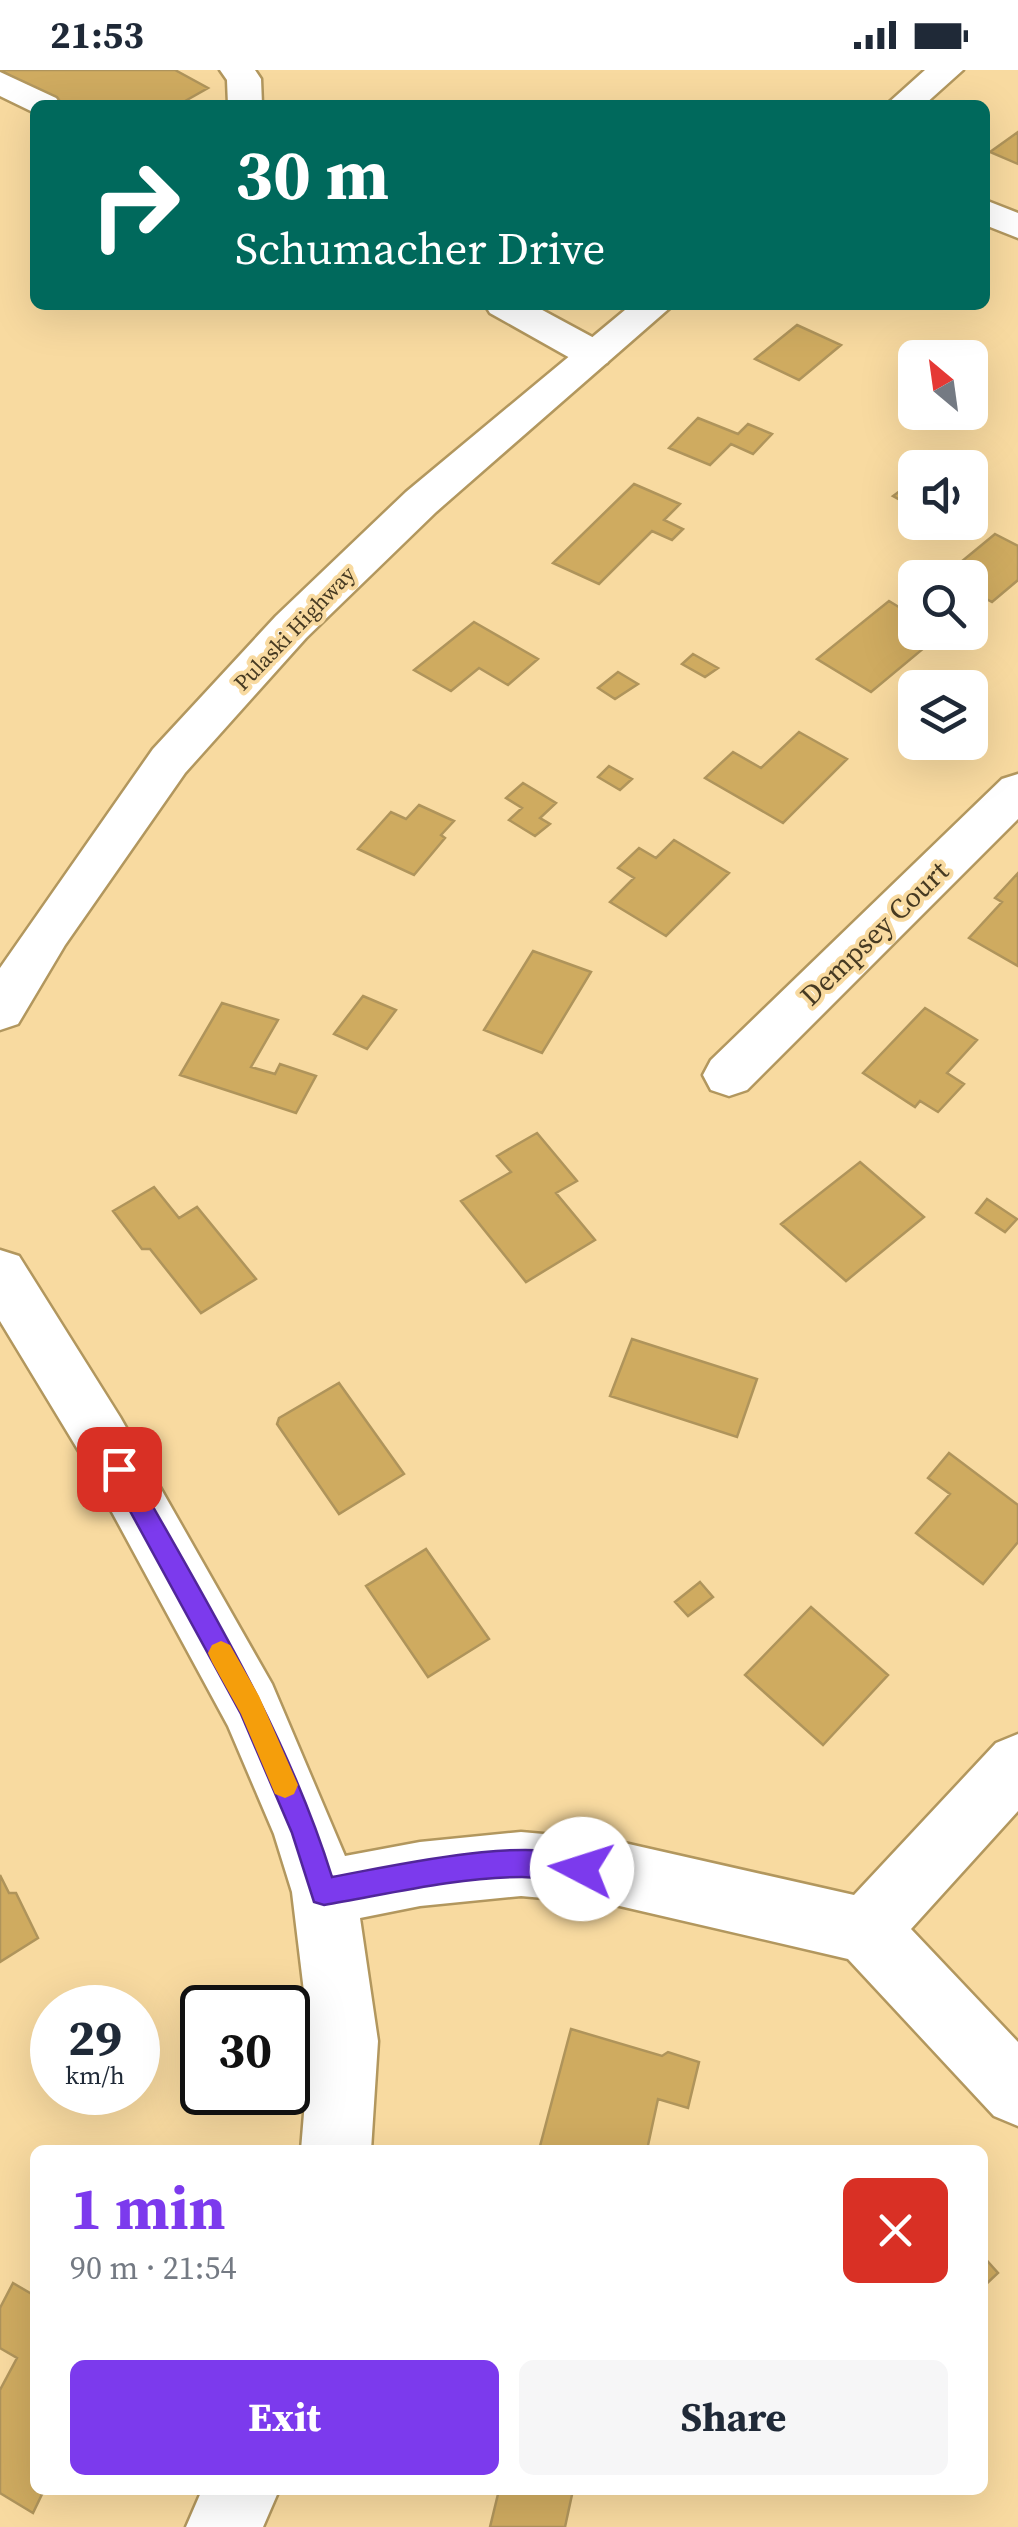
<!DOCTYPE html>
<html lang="en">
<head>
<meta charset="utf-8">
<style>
  :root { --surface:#fff; --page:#f6f6f7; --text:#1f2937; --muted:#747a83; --accent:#7c3aed }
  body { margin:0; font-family:"Source Serif 4",serif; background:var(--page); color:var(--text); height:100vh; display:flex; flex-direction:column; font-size:38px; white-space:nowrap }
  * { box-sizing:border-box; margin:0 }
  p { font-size:32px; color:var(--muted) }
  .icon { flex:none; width:55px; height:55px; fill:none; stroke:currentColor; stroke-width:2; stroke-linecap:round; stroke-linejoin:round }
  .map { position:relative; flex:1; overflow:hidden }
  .details { position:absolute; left:30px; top:2075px; width:958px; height:350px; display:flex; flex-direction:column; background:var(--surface); border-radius:15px; box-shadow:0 10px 40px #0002 }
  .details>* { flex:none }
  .banner { position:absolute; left:30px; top:30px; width:960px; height:210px; border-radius:15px; box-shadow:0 10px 40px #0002; background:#00695c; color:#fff; overflow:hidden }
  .needle { width:65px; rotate:331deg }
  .fabs { position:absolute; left:898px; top:270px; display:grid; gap:20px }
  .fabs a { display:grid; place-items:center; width:90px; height:90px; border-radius:15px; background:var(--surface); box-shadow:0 10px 40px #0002; font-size:50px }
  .speed { position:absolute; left:30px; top:1915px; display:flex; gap:20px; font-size:50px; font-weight:700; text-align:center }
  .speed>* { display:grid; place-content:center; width:130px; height:130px; border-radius:50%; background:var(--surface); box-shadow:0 10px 40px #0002; line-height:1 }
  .speed small { font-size:25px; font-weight:400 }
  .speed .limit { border:5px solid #111; border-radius:15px; background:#fff; color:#111 }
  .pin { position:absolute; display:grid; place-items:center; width:85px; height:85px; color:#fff; margin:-42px; border-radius:20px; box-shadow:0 5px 15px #0006 }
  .me { position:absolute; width:110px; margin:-55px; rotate:275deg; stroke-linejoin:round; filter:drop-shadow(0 0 8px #0008) }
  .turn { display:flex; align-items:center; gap:35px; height:210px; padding:0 40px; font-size:45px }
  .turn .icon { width:130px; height:130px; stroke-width:2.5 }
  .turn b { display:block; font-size:70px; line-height:85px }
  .round { display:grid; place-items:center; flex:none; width:105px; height:105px; border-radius:15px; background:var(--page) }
  .head { display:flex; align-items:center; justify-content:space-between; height:170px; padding:0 40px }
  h1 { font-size:60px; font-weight:700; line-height:75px; color:var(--accent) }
  .cta { display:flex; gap:20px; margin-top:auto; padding:20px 40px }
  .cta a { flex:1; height:115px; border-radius:15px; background:var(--accent); color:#fff; font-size:40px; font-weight:700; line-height:115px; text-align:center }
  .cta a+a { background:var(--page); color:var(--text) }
  .status { display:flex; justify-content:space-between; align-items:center; height:70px; padding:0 50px; background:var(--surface); direction:ltr }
  .status svg { height:28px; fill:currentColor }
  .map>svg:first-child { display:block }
</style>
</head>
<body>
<div class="status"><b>21:53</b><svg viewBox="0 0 49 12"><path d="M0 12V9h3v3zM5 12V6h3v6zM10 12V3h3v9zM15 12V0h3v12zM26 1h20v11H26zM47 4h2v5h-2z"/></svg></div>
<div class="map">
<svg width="1018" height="2457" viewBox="0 0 1018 2457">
  <rect width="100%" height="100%" fill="#f8daa0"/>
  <path fill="#cfab60" stroke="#af945b" stroke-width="2.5" d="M 0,0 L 175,0 L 208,18 L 178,35 L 62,35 Z
    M 1018,62 L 1018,94 L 990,82 Z
    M 797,255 L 841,275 L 799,310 L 755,289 Z
    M 698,348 L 738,364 L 748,354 L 772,364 L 753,384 L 731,374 L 710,395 L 669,378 Z
    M 912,412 L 915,414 L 913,437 L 893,426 Z
    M 634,414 L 680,434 L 664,450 L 683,459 L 672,470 L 652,461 L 599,514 L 553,493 Z
    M 995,464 L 1018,476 L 1018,510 L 992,532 L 970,520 L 970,508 L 944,506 Z
    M 889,531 L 915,547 L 915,562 L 942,563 L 871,622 L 817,589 Z
    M 474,552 L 538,589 L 508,615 L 479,598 L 451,621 L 414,600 Z
    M 693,584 L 718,598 L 705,607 L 682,594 Z
    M 618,602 L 638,614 L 615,629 L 598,618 Z
    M 799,662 L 847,689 L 783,753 L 705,708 L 733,682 L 761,698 Z
    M 609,696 L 632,709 L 620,720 L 598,707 Z
    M 523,713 L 556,733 L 540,748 L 550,754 L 535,766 L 509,750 L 522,738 L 506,728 Z
    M 419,735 L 454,751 L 441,765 L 445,768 L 414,805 L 358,779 L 391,742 L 406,749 Z
    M 674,770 L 729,803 L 666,866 L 610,832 L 634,808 L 618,798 L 639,778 L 656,788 Z
    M 1018,803 L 1018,896 L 969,868 L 1002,832 L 995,828 Z
    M 1018,803 L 1018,896 L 969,868 L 1002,832 L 995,828 Z
    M 533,881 L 591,902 L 542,983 L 484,960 Z
    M 363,926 L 396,940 L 367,979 L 334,964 Z
    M 222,933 L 278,950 L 251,997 L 275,1004 L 280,994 L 316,1006 L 296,1043 L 180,1005 Z
    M 925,938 L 977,970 L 947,1003 L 964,1014 L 938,1042 L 920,1031 L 915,1037 L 863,1003 Z
    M 537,1063 L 577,1111 L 556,1123 L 595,1170 L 526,1212 L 461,1131 L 511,1102 L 497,1086 Z
    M 860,1092 L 924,1147 L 846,1211 L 781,1154 Z
    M 154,1117 L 179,1148 L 197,1137 L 256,1209 L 201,1243 L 150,1179 L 142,1179 L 113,1141 Z
    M 987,1129 L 1017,1149 L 1005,1162 L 976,1143 Z
    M 632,1269 L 757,1309 L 737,1367 L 610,1326 Z
    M 339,1313 L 404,1404 L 339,1444 L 277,1354 L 279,1348 Z
    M 949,1383 L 1018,1435 L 1018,1472 L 983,1514 L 916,1463 L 950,1424 L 928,1408 Z
    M 426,1479 L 489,1569 L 428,1607 L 366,1516 Z
    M 700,1512 L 713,1527 L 688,1546 L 675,1532 Z
    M 811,1537 L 888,1605 L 823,1675 L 745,1605 Z
    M 0,1805 L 9,1823 L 16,1823 L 38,1868 L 0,1892 Z
    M 571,1959 L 662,1986 L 668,1982 L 699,1992 L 688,2038 L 658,2029 L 647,2080 L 539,2080 Z
    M 982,2185 L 998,2203 L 982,2218 Z
    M 13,2213 L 35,2226 L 35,2420 L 44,2420 L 33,2443 L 0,2423 L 0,2320 L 17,2288 L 0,2278 L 0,2238 Z
    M 499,2420 L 573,2420 L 565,2457 L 490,2457 Z"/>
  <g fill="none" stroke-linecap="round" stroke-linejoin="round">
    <defs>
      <path id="minor" d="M 220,0 L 255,0 L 261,9 L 262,35 L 228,35 L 227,10 Z
        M 0,2 L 56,28 L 61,35 L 35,35 L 35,43 L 0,26 Z
        M 985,130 L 1018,143 L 1018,168 L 985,155 Z
        M 485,235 L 533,235 L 607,275 L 613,284 L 607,293 L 593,296 L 579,293 L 490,243 Z
        M 1018,704 L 1018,749 L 747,1020 L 729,1026 L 711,1020 L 703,1005 L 711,990 L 1002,709 Z
        M 0,1180 L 19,1186 L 120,1347 L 272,1614 L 345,1786 L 420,1772 L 521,1762 L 611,1770 L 854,1825 L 996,1673 L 1018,1664 L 1018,1741 L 911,1859 L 1018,1972 L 1018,2056 L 994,2046 L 848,1889 L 611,1834 L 521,1826 L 420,1836 L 360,1848 L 378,1971 L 371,2080 L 301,2080 L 310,1971 L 292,1822 L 274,1764 L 228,1656 L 80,1383 L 0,1251 Z
        M 202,2420 L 279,2420 L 263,2457 L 186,2457 Z"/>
      <path id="major" d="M 925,0 L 963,0 L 924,35 L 886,35 Z
        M 631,235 L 673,235 L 436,442 L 306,568 L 185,703 L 65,875 L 18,954 L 0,960 L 0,898 L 153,679 L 276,546 L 406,422 Z"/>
    </defs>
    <use href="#minor" stroke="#b2975e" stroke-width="5"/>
    <use href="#major" stroke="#b2975e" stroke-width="5"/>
    <use href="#minor" fill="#fff" fill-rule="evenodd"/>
    <use href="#major" fill="#fff" fill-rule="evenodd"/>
  </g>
  <path fill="#7c3aed" stroke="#51269a" stroke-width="2.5" d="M 119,1388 L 127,1391 C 203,1526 286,1659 332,1807 C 398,1795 529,1764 591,1790 L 595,1799 L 591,1809 C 570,1817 544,1807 522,1807 C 457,1807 388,1824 324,1835 L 314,1832 L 292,1763 L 241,1644 L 107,1399 L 111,1391 Z"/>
  <path fill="#f59e0b" d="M 221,1571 L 230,1575 L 259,1626 L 298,1715 L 294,1724 L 285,1728 L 275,1724 L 241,1644 L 212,1592 L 208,1583 L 212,1575 Z"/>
  <g text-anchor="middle" stroke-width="8" stroke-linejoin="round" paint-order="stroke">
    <g font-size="22" fill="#463a22" stroke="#f8daa0">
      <text transform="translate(294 558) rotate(-46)" y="8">Pulaski Highway</text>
    </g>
    <g font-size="28" fill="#463a22" stroke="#f8daa0">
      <text transform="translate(874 863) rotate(-44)" y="10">Dempsey Court</text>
    </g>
  </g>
</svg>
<div class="fabs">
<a><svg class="needle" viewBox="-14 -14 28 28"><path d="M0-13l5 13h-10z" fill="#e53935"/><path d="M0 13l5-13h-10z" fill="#747a83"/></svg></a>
<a><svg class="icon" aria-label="sound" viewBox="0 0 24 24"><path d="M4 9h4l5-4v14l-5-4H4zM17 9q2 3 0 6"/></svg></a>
<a><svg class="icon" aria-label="search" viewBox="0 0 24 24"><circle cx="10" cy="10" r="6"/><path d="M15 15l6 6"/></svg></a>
<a><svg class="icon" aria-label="layers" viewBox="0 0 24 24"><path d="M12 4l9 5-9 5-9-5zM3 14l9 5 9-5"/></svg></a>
</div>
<div class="speed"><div>29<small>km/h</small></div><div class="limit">30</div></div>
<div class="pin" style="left:119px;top:1399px;background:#d93025"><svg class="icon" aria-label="arrive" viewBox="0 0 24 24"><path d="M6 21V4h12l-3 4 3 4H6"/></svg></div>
<svg class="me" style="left:582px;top:1799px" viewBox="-20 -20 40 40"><circle r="19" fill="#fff"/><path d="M0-13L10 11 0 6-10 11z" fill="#7c3aed"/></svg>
<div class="banner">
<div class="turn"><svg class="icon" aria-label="right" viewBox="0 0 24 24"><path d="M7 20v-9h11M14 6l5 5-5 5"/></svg><div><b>30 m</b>Schumacher Drive</div></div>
</div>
<section class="details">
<div class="head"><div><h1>1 min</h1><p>90 m · 21:54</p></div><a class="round" style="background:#d93025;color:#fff"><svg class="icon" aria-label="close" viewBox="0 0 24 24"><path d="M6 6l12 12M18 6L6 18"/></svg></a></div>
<div class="cta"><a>Exit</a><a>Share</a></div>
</section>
</div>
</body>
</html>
